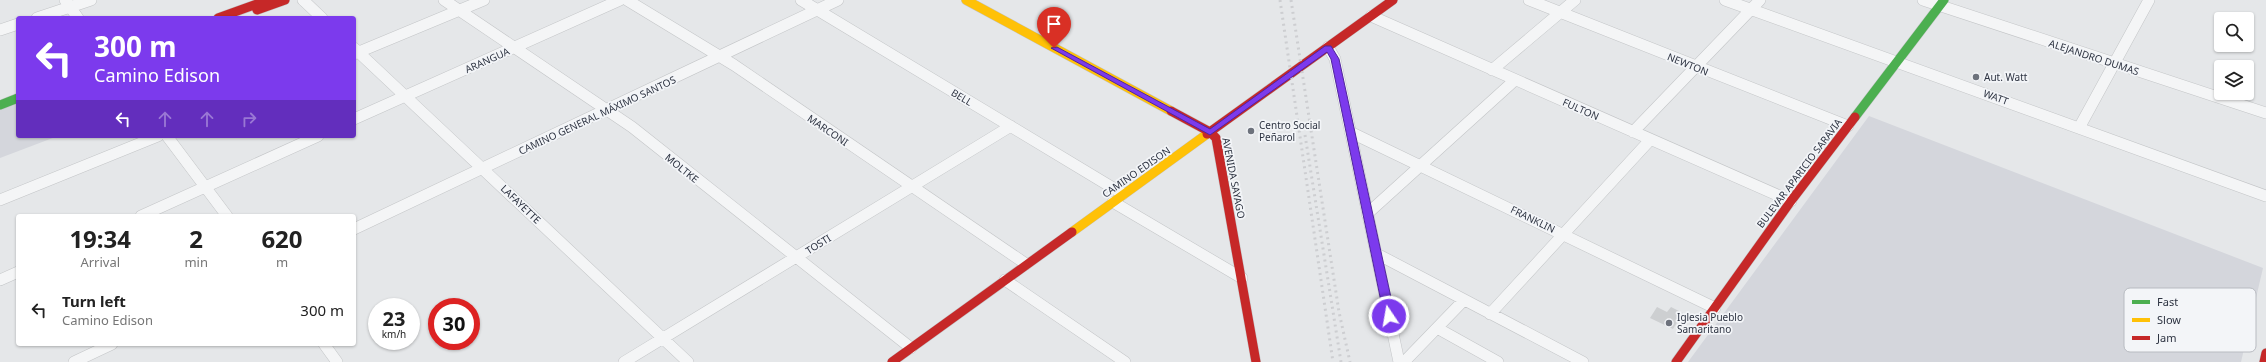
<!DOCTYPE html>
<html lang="en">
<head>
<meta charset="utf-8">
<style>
  :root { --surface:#fff; --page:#f6f6f6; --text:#222; --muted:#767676 }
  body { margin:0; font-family:"Noto Sans",sans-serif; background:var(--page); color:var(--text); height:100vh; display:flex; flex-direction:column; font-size:15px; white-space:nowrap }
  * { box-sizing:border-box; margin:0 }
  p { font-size:13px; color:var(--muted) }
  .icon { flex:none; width:22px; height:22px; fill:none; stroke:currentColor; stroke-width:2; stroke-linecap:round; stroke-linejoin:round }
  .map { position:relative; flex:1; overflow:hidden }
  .details { position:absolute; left:16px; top:214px; width:340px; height:132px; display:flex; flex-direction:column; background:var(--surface); border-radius:4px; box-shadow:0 1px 3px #0004 }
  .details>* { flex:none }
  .hud { position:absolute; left:16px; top:16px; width:340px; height:122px; border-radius:4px; box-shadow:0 1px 3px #0004; background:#7c3aed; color:#fff; overflow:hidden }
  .tools { position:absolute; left:2214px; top:12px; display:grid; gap:8px }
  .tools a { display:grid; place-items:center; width:40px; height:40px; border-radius:4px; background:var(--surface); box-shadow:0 1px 3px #0004; font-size:20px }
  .speed { position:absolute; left:368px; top:298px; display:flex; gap:8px; font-size:20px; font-weight:700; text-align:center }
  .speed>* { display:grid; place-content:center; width:52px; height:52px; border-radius:50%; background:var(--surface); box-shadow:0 1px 3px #0004; line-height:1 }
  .speed small { font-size:10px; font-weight:400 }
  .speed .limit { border:6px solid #d22; background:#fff; color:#111 }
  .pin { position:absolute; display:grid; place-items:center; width:34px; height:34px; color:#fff; margin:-41px -17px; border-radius:50% 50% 50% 0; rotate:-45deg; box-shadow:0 0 4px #0007 }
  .pin .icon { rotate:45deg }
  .me { position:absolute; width:44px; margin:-22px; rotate:348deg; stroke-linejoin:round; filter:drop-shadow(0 0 3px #0008) }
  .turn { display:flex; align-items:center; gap:14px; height:84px; padding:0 12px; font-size:18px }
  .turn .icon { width:52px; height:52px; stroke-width:2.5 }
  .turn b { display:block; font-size:28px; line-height:34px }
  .lanes { display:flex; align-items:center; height:38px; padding:0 12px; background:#0003; justify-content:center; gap:20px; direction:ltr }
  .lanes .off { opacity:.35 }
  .eta { display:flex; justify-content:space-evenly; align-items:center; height:68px; text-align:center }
  .eta b { font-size:24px; font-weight:700; line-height:28px }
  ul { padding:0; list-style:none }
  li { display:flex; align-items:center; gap:12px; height:56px; padding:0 12px }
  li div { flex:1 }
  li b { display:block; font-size:15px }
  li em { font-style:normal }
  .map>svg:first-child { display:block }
</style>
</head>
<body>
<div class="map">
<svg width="2266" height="362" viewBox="0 0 2266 362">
  <rect width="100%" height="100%" fill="#e5e7e9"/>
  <path fill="#d4d6dc" d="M 18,103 L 18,136 L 58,136 L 0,158 L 0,109 Z
    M 1869,116 L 2263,268 L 2241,362 L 1688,362 Z"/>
  <path fill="#cdcfd1" d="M 1657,307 L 1667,312 L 1671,307 L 1683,313 L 1673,329 L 1650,318 Z"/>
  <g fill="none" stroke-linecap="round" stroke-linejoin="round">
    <defs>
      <path id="street" d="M 65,0 L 78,18
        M 303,0 L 322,18
        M 444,0 L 632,127 L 911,348
        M 627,0 L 734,65 L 1026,264
        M 801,0 L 1123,194
        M 1529,0 L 1848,126
        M 1725,0 L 2266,196
        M 1923,0 L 2266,113
        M 1371,16 L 1791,201
        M 37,18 L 91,0
        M 0,30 L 18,24
        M 1328,47 L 1335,59 L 1399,362
        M 354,48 L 688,362
        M 354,54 L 484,0
        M 1492,70 L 1575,0
        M 354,119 L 620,0
        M 2079,128 L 2149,0
        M 1350,132 L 1715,308
        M 1633,132 L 1760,0
        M 167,136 L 227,216
        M 0,200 L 158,136
        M 1113,202 L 1242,278
        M 1367,214 L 1515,80
        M 141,216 L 318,136
        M 354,229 L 838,0
        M 1377,254 L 1583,362
        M 0,280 L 18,272
        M 1005,280 L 1125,362
        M 1490,314 L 1650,140
        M 1437,328 L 1498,362
        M 324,344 L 337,362
        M 74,362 L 112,344
        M 624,362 L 1011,126
        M 1404,362 L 1464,300"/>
      <path id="fast" d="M 0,105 L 18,98
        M 1855,117 L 1944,0"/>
      <path id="slow" d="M 966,0 L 1171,111
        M 1072,232 L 1207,134"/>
      <path id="jam" d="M 257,10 L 285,0
        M 218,18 L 268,0
        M 1171,111 L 1210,132 L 1216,138 L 1256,362
        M 1207,134 L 1393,0
        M 892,362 L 1072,232
        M 1676,362 L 1791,201 L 1855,117
        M 2264,362 L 2266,353"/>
    </defs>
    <use href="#street" stroke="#c3c5c7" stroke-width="12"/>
    <use href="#fast" stroke="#c3c5c7" stroke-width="10"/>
    <use href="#slow" stroke="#c3c5c7" stroke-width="10"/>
    <use href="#jam" stroke="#c3c5c7" stroke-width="10"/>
    <use href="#street" stroke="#f4f5f6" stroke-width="11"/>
    <use href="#fast" stroke="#4caf50" stroke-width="9"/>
    <use href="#slow" stroke="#ffc107" stroke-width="9"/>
    <use href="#jam" stroke="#c62828" stroke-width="9"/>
    <path stroke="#cdced1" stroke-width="3" stroke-dasharray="2 4" stroke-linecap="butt" d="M 1280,0 L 1333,362
      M 1291,0 L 1339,312 L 1350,362
      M 1305,135 L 1341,362"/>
  </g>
  <path fill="#7c3aed" stroke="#51269a" d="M 1325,46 L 1331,46 L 1339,59 L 1395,316 L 1389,319 L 1384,316 L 1331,59 L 1327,52 L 1210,135 L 1051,48 L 1057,47 L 1210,129 Z"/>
  <g fill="#6d727c" stroke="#f3f5f8" stroke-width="1.5">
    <circle cx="1976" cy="77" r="4"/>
    <circle cx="1251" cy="131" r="4"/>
    <circle cx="1669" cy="323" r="4"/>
  </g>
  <g text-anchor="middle" stroke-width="3.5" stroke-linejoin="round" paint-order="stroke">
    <g font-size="10" fill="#2d3341" stroke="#f3f5f8">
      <text transform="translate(2094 57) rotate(18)" y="4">ALEJANDRO DUMAS</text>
      <text transform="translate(487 60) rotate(-24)" y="4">ARANGUA</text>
      <text transform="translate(1688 64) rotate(22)" y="4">NEWTON</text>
      <text transform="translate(962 97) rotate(31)" y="4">BELL</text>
      <text transform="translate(1996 97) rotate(20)" y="4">WATT</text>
      <text transform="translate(1581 109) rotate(24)" y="4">FULTON</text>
      <text transform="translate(597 115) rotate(-25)" y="4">CAMINO GENERAL MÁXIMO SANTOS</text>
      <text transform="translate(828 130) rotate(34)" y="4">MARCONI</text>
      <text transform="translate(682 168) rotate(39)" y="4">MOLTKE</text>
      <text transform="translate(1136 172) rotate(-35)" y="4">CAMINO EDISON</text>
      <text transform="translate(1799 173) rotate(-53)" y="4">BULEVAR APARICIO SARAVIA</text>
      <text transform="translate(1234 178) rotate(79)" y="4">AVENIDA SAYAGO</text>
      <text transform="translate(521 204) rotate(44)" y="4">LAFAYETTE</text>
      <text transform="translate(1533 219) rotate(26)" y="4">FRANKLIN</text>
      <text transform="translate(818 244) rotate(-32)" y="4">TOSTI</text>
    </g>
    <g font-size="10" fill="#2d3341" stroke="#f3f5f8" text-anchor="start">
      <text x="1984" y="81">Aut. Watt</text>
      <text x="1259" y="129">Centro Social<tspan x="1259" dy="12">Peñarol</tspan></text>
      <text x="1677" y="321">Iglesia Pueblo<tspan x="1677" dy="12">Samaritano</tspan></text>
    </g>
  </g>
  <rect x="2124" y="288" width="132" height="64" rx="6" fill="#f3f5f8" stroke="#b8bbc1" stroke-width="1"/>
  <rect x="2132" y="300" width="18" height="4" fill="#4caf50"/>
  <rect x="2132" y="318" width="18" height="4" fill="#ffc107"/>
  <rect x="2132" y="336" width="18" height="4" fill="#c62828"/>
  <g font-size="11" fill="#2d3341">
    <text x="2157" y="306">Fast</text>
    <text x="2157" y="324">Slow</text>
    <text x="2157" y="342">Jam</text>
  </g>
</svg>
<div class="tools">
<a><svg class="icon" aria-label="search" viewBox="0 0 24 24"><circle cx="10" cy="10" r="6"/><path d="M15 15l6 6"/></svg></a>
<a><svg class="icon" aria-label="layers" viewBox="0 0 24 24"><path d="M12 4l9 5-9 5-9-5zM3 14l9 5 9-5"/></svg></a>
</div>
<div class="speed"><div>23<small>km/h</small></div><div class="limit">30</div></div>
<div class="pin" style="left:1054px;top:48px;background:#d93025"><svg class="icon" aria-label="arrive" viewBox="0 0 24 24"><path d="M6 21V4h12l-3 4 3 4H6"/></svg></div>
<svg class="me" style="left:1389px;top:316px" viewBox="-20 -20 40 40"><circle r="17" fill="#7c3aed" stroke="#fff" stroke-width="3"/><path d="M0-11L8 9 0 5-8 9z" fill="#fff"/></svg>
<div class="hud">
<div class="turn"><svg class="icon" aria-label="left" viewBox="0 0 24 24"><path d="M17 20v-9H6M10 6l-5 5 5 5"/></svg><div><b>300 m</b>Camino Edison</div></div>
<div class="lanes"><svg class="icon" aria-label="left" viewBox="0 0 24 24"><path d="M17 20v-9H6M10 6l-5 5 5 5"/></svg><svg class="icon off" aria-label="ahead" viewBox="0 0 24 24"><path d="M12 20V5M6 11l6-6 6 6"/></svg><svg class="icon off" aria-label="ahead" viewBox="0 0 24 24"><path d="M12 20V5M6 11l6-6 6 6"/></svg><svg class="icon off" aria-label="right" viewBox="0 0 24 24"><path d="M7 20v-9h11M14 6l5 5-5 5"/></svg></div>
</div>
<section class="details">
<div class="eta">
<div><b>19:34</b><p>Arrival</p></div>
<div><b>2</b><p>min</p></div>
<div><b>620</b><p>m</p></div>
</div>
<ul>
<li><svg class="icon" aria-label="left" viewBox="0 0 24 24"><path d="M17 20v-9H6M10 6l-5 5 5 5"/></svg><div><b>Turn left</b><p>Camino Edison</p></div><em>300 m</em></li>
</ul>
</section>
</div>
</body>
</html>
